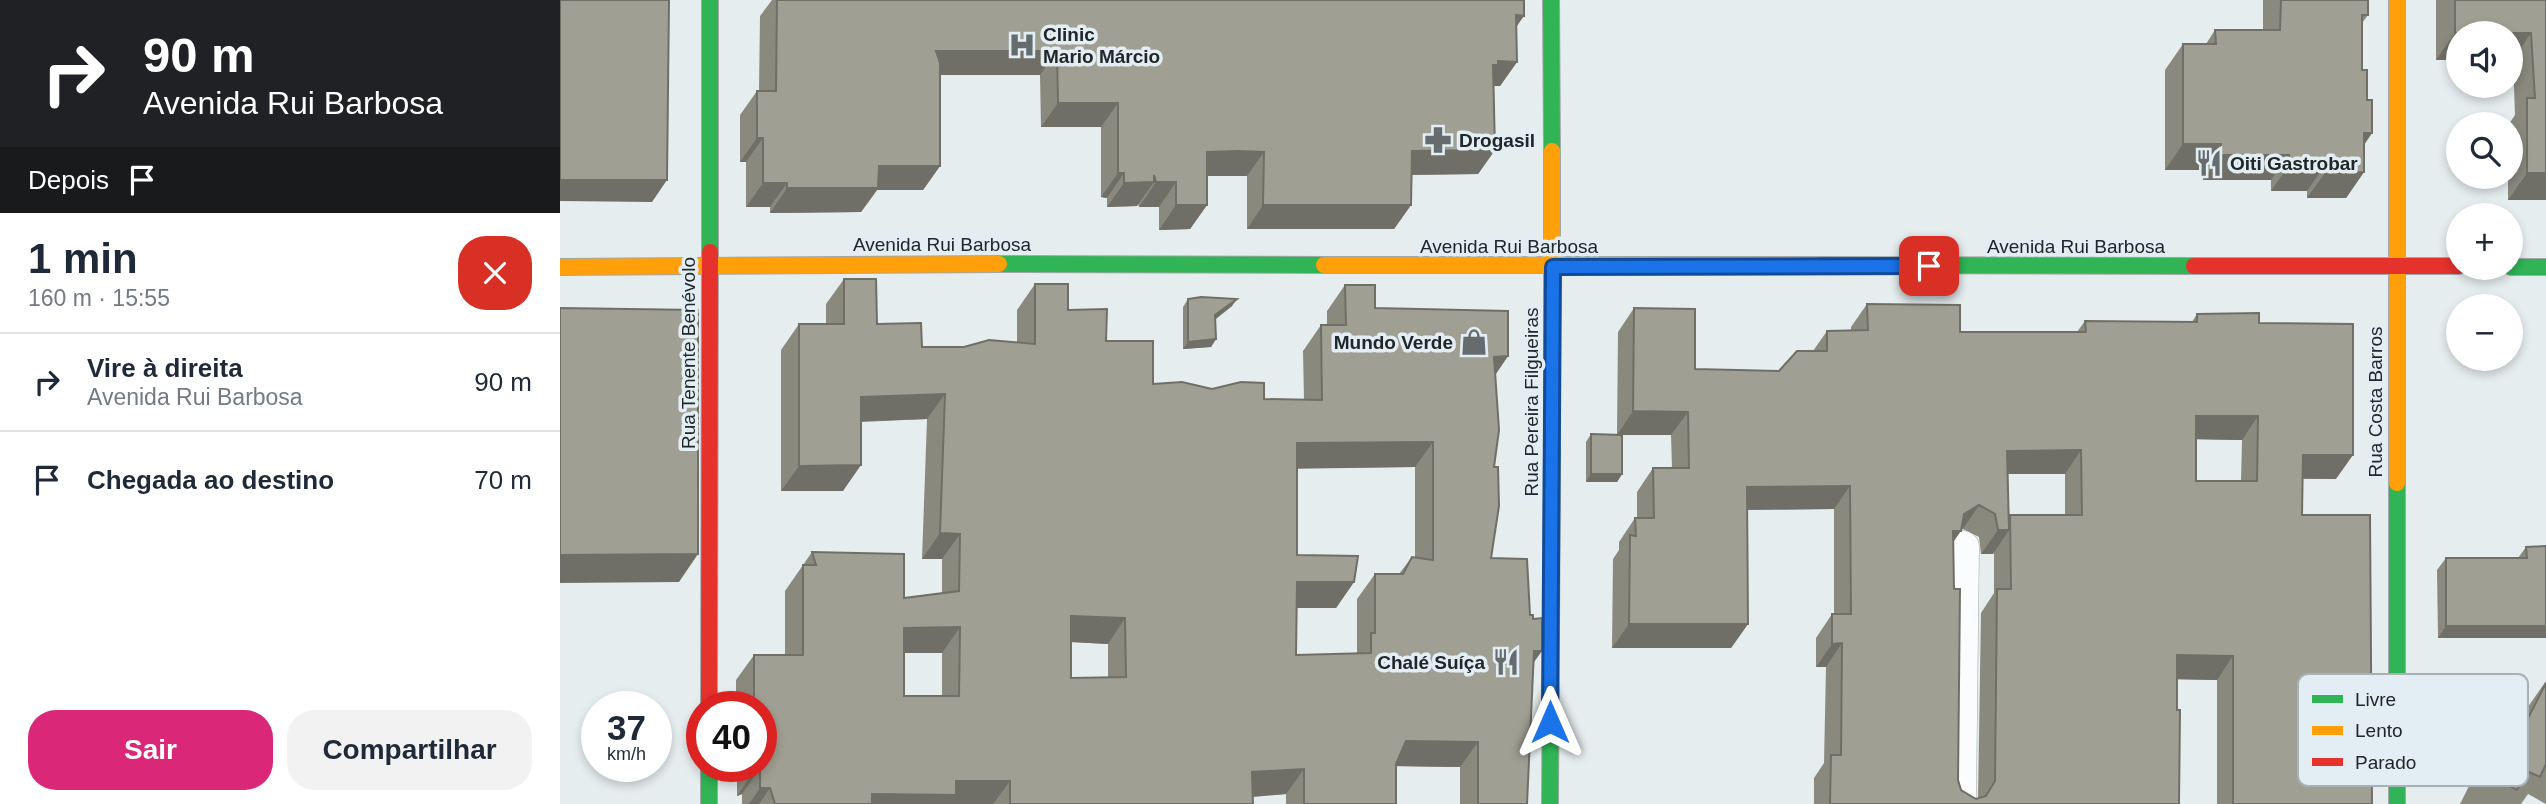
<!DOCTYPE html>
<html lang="pt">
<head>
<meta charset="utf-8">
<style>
  :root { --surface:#fff; --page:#f2f2f3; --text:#1f2937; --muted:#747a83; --line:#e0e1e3; --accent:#db2777 }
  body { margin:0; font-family:Arial,sans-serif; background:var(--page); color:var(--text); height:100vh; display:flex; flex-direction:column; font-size:26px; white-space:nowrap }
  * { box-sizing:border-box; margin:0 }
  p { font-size:23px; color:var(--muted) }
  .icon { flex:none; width:38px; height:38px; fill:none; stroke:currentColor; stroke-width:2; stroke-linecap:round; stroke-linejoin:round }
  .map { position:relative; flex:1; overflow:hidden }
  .drawer { display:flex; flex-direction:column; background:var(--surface); width:560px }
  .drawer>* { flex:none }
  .top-card { background:#202124; color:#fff; overflow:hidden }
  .fabs { position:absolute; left:1886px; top:21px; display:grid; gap:14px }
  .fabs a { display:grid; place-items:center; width:77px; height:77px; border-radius:50%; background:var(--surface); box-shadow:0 4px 10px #0003; font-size:35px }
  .speed { position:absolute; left:21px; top:691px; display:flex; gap:14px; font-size:35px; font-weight:700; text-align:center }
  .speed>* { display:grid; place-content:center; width:91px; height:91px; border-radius:50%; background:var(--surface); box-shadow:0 4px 10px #0003; line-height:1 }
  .speed small { font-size:18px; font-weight:400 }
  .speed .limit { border:10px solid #d22; background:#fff; color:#111 }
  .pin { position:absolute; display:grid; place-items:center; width:60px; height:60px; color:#fff; margin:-30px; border-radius:14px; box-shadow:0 4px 10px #0006 }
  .me { position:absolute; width:77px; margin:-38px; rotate:0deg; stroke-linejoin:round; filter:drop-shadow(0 0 5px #0008) }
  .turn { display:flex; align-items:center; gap:24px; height:147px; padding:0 28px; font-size:32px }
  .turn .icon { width:91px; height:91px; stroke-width:2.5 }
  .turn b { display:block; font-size:49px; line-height:60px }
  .then { display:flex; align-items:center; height:66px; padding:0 28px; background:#0003; gap:14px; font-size:26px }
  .round { display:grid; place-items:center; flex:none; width:74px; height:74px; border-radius:28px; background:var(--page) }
  .overview { display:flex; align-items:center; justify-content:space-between; height:119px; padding:0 28px }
  h1 { font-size:42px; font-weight:700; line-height:52px }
  .button { display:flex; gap:14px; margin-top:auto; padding:14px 28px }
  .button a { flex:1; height:80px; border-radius:28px; background:var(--accent); color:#fff; font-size:28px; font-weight:700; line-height:80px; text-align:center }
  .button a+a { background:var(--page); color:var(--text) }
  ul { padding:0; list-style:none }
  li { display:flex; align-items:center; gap:21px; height:98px; padding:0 28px; border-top:2px solid var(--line) }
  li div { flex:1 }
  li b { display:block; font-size:26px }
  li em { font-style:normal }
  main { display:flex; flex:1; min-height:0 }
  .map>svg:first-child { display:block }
</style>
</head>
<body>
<main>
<section class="drawer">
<div class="top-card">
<div class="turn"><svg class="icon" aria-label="right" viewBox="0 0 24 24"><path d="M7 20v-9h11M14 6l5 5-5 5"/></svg><div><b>90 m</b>Avenida Rui Barbosa</div></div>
<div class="then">Depois<svg class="icon" aria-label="arrive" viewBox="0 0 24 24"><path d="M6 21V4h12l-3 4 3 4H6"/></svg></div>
</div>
<div class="overview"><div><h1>1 min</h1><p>160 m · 15:55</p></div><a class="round" style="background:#d93025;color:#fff"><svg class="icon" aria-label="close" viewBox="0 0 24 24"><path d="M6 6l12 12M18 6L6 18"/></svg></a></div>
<ul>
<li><svg class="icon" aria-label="right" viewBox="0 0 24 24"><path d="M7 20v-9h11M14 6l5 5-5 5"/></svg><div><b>Vire à direita</b><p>Avenida Rui Barbosa</p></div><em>90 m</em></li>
<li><svg class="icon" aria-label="arrive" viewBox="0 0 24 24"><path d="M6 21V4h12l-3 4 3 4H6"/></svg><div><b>Chegada ao destino</b></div><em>70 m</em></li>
</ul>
<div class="button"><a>Sair</a><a>Compartilhar</a></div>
</section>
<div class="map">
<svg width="1986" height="804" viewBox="0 0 1986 804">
  <rect width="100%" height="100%" fill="#e6edef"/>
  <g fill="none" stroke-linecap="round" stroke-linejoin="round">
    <defs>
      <path id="street" d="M 1400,804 L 1403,547"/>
      <path id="fast" d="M 991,0 L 992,151
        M 150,252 L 150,0
        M 439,264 L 764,265
        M 1255,265 L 1634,266
        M 1951,267 L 1986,267
        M 1837,483 L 1837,804
        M 149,766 L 149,804
        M 990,804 L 992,454"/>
      <path id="slow" d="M 1837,0 L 1837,483
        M 992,151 L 992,454
        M 764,265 L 1255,265
        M 0,267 L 439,264"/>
      <path id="jam" d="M 1634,266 L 1899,266
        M 149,707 L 150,252"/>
    </defs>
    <use href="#street" stroke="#a2a7a9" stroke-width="33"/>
    <use href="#fast" stroke="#a2a7a9" stroke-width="18"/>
    <use href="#slow" stroke="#a2a7a9" stroke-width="18"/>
    <use href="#jam" stroke="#a2a7a9" stroke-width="18"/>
    <use href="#street" stroke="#fbfcfd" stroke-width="32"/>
    <use href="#fast" stroke="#30b455" stroke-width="16"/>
    <use href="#slow" stroke="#ff9f0a" stroke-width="16"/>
    <use href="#jam" stroke="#e5322d" stroke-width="16"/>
  </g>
  <path fill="#8a897e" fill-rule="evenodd" d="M 212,0 L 964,0 L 957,26 L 957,62 L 940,86 L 934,86 L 935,150 L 918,174 L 851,175 L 851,205 L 834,229 L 687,229 L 687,176 L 661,175 L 647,176 L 647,205 L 630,229 L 599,230 L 599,207 L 579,207 L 578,204 L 577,206 L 547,207 L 547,198 L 541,197 L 541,127 L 481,127 L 480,75 L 380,75 L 380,166 L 363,190 L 317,190 L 301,212 L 210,213 L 210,207 L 186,207 L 186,162 L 180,162 L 180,115 L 197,91 L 199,91 L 200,16 Z
    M 1703,0 L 1808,0 L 1808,15 L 1802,23 L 1802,70 L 1812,133 L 1804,145 L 1804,172 L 1786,198 L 1747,198 L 1747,191 L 1711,191 L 1711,180 L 1643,180 L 1643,170 L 1605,170 L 1605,70 L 1623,44 L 1646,44 L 1655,30 L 1703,30 Z
    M 1876,0 L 1986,0 L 1986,200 L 1948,200 L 1948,177 L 1951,177 L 1951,124 L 1949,124 L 1955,115 L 1953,60 L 1899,33 L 1899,60 L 1876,60 Z
    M 284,279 L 317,324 L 362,347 L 404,347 L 457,342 L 457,310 L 475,284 L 546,341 L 593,384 L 652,389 L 704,399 L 744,399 L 743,351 L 761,325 L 767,325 L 767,311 L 785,285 L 815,308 L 948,356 L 936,374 L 931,558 L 970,615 L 973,663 L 967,804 L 900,804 L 900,767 L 836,766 L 836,804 L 726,804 L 726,794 L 693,797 L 693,804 L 182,804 L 182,794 L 177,796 L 177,766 L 201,766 L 201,707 L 176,707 L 176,680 L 194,655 L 225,655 L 225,591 L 252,552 L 344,598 L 382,593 L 382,559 L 362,559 L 367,419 L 301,422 L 283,491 L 221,491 L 221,350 L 239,324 L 266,324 L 266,304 ZM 855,467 L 855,557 L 852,557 L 839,574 L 815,574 L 797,599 L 797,652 L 796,654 L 736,655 L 736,608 L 776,608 L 794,582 L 737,555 L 737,468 ZM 511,642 L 548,644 L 548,677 L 511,678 ZM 344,653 L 382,653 L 382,696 L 344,696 Z
    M 628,299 L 672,306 L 656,319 L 656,339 L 651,347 L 623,349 L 623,307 Z
    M 1307,304 L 1400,332 L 1517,332 L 1525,321 L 1632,322 L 1637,314 L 1699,323 L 1776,479 L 1742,479 L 1742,515 L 1812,804 L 1657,804 L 1657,680 L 1617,679 L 1619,804 L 1254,804 L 1254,778 L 1264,763 L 1266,667 L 1256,667 L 1256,638 L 1272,614 L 1274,614 L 1274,509 L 1187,510 L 1188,624 L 1171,648 L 1052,648 L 1053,559 L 1059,550 L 1059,542 L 1075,518 L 1077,518 L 1077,492 L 1093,468 L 1112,468 L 1111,435 L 1062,435 L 1062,474 L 1057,482 L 1026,482 L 1026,442 L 1031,434 L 1057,435 L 1058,332 L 1074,308 L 1135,369 L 1219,371 L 1253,351 L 1267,331 L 1291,330 L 1291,327 ZM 1636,439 L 1682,440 L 1681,481 L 1636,481 ZM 1448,474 L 1505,474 L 1505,515 L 1450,515 L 1449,517 ZM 1401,529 L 1403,529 L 1419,537 L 1421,554 L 1433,554 L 1434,552 L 1434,593 L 1421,613 L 1418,798 L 1416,799 L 1401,790 L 1398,780 L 1393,542 Z
    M 1986,546 L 1986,638 L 1878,638 L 1877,570 L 1886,558 L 1958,558 L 1966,547 Z
    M 1986,681 L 1986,804 L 1968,794 L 1961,804 L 1900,804 L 1911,782 L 1936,747 L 1945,751 L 1965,711 Z"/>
  <path fill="#706f67" d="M 956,15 L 964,16 L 947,40 Z
    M 1895,33 L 1971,33 L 1953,60 L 1951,60 L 1951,33 L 1899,33 L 1899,60 L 1876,60 Z
    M 376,51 L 497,51 L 480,75 L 359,75 Z
    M 938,61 L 957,62 L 940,86 L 923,86 L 933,65 Z
    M 498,103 L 558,103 L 541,127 L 481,127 Z
    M 1804,133 L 1812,133 L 1794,159 Z
    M 197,138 L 203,138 L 186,162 L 180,162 Z
    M 1623,144 L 1661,144 L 1643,170 L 1605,170 Z
    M 935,150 L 918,174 L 835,175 L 852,151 Z
    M 647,152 L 704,152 L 687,176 L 630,176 Z
    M 1661,155 L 1729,155 L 1711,180 L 1643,180 Z
    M 1729,165 L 1765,165 L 1747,191 L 1711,191 Z
    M 319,166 L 380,166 L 363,190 L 317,190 L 301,212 L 210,213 L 227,188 Z
    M 1804,172 L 1786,198 L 1747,198 L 1765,173 Z
    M 558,173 L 564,173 L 547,198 L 541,197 Z
    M 1967,173 L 1986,173 L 1986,200 L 1948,200 Z
    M 0,180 L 107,180 L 92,202 L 0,201 Z
    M 594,182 L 577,206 L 547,207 L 564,183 Z
    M 596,182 L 616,182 L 599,207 L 579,207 Z
    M 203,183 L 227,183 L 210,207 L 186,207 Z
    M 616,205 L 647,205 L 630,229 L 599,230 Z
    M 703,205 L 851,205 L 834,229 L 687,229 Z
    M 677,299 L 672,306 L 650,323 L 655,315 Z
    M 656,339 L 651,347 L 623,349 L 628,342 Z
    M 948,356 L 930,382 L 934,357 Z
    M 385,394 L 367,419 L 283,422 L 301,397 Z
    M 1073,411 L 1128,412 L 1111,435 L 1057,435 Z
    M 1636,416 L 1698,416 L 1682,440 L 1619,439 Z
    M 873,442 L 855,467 L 719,469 L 737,443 Z
    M 1521,450 L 1505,474 L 1430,474 L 1447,451 Z
    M 1743,455 L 1793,455 L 1776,479 L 1726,478 Z
    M 301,465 L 283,491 L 221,491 L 239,466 Z
    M 1031,474 L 1062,474 L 1057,482 L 1026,482 Z
    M 1290,486 L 1274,509 L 1170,510 L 1187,487 Z
    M 1419,505 L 1403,529 L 1399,531 L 1401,531 L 1385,554 L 1376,554 L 1404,514 Z
    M 1438,530 L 1449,530 L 1433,554 L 1421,554 Z
    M 380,533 L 400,534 L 382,559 L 362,559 Z
    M 138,554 L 119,582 L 0,583 L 0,555 Z
    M 737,582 L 794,582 L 776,608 L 719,608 Z
    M 511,616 L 565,618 L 548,644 L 493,641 Z
    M 1069,624 L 1188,624 L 1171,648 L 1052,648 Z
    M 1886,626 L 1986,626 L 1986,638 L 1878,638 Z
    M 400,627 L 382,653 L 326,653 L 344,628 Z
    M 1282,643 L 1266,667 L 1256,667 L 1272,644 Z
    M 974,651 L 982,651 L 964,676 Z
    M 1617,655 L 1673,656 L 1657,680 L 1601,679 Z
    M 846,741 L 918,742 L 900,767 L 828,766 Z
    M 200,768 L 182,794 L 177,796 L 195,770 Z
    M 744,769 L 726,794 L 675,798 L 692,772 Z
    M 396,781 L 450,781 L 433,804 L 305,804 L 312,794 Z
    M 200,788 L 210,788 L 199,804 L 189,804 Z"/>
  <path fill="#a09f93" stroke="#706f67" stroke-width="2" fill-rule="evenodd" d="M 0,0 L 109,0 L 107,180 L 0,180 Z
    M 217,0 L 964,0 L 964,16 L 956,15 L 957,62 L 938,61 L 938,65 L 933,65 L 935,150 L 852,151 L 851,205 L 703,205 L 704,152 L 678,151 L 647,152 L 647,205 L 616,205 L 616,182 L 596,182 L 594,175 L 594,182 L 564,183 L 564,173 L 558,173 L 558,103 L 498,103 L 497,51 L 376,51 L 380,63 L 380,166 L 319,166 L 318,188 L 227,188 L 227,183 L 203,183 L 203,138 L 197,138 L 197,91 L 216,91 Z
    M 1721,0 L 1808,0 L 1808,15 L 1802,15 L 1802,70 L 1807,70 L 1807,100 L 1812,100 L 1812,133 L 1804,133 L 1804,172 L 1765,173 L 1765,165 L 1729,165 L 1729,155 L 1661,155 L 1661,144 L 1623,144 L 1623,44 L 1656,44 L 1655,30 L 1720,30 Z
    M 1895,0 L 1986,0 L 1986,173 L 1967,173 L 1967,98 L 1975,98 L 1971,33 L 1895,33 Z
    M 284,279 L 316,279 L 317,324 L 361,323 L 362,347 L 404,347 L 429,340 L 475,344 L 475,284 L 508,284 L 508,310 L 547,309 L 546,341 L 593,341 L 593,384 L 622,382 L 652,389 L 681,382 L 704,383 L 704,399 L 762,400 L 761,325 L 786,325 L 785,285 L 815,285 L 815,308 L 948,311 L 948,356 L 934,357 L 939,430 L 934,467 L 938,467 L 939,506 L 931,558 L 967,559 L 970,615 L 973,615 L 973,619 L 982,618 L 982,651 L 974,651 L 967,804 L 918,804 L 918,742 L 846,741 L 836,764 L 836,804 L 744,804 L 744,769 L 692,772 L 693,804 L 450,804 L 450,781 L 396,781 L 396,795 L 312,794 L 312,804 L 215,804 L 210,788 L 200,788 L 200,768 L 195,770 L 195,766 L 201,766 L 201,707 L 194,707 L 194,655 L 243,655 L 243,565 L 256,565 L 252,552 L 344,554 L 344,598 L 399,591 L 400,534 L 380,533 L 385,394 L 301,397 L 301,465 L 239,466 L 239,324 L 284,324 ZM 873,442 L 873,560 L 852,557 L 843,574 L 815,574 L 815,633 L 811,633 L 811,653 L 736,655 L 737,582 L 794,582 L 798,556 L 737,555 L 737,443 ZM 511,616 L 565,618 L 566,677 L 511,678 ZM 400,627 L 399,696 L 344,696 L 344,628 Z
    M 641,297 L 677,299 L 655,315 L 656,339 L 628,342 L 628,299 Z
    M 1307,304 L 1400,305 L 1400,332 L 1526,332 L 1525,321 L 1637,322 L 1637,314 L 1699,313 L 1699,323 L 1793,324 L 1793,455 L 1743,455 L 1742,515 L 1810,515 L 1812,804 L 1673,804 L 1673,656 L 1617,655 L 1617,710 L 1620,710 L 1619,804 L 1270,804 L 1271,755 L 1281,755 L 1282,643 L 1272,644 L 1272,614 L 1291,614 L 1290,486 L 1187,487 L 1188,624 L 1069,624 L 1070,535 L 1076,536 L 1075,518 L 1094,518 L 1093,468 L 1129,468 L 1128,412 L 1073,411 L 1074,308 L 1135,309 L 1135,369 L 1219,371 L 1237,351 L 1267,351 L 1267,331 L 1308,330 ZM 1636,416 L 1698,416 L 1697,481 L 1636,481 ZM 1521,450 L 1522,515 L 1450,515 L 1451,589 L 1437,589 L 1435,781 L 1426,796 L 1416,799 L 1401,790 L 1398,780 L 1400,589 L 1394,589 L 1393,531 L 1401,531 L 1404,514 L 1419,505 L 1435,514 L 1438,530 L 1449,530 L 1447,451 Z
    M 0,308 L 138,310 L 138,554 L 0,555 Z
    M 1031,434 L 1062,435 L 1062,474 L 1031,474 Z
    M 1986,546 L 1986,626 L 1886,626 L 1886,558 L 1967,558 L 1966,547 Z
    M 1986,683 L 1986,764 L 1980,777 L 1967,771 L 1957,790 L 1923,773 L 1936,747 L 1950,754 Z"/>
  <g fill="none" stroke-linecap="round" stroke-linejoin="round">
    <defs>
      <path id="route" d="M 990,722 L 993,267 L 1369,266"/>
    </defs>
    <use href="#route" stroke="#114b97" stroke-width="18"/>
    <use href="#route" stroke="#1a73e8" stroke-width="12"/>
  </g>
  <defs>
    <symbol id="hospital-bare" viewBox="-9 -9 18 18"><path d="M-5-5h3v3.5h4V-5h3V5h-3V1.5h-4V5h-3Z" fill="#666c6e" stroke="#e2eef3" stroke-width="2.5" paint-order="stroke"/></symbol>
    <symbol id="pharmacy-bare" viewBox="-9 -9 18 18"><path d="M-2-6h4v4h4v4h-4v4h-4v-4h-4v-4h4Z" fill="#666c6e" stroke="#e2eef3" stroke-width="2.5" paint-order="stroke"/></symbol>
    <symbol id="restaurant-bare" viewBox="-9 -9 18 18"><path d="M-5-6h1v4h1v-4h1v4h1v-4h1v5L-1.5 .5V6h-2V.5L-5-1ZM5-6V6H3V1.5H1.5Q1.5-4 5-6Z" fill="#666c6e" stroke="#e2eef3" stroke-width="2.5" paint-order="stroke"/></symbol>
    <symbol id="shop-bare" viewBox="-9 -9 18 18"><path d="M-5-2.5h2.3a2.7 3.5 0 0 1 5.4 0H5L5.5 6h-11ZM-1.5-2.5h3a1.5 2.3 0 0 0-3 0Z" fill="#666c6e" stroke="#e2eef3" stroke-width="2.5" paint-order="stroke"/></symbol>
  </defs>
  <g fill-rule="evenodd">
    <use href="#hospital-bare" x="443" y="26" width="38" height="38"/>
    <use href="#pharmacy-bare" x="859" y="121" width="38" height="38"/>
    <use href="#restaurant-bare" x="1630" y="144" width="38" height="38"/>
    <use href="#shop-bare" x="895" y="323" width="38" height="38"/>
    <use href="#restaurant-bare" x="927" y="643" width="38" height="38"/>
  </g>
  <g text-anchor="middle" stroke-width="7" stroke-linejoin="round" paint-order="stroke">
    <g font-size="19" font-weight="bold" fill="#212628" stroke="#e2eef3" text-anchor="start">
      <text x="483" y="41">Clinic<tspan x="483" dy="22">Mario Márcio</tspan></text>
      <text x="899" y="147">Drogasil</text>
      <text x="1670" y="170">Oiti Gastrobar</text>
      <text x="893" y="349" text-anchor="end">Mundo Verde</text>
      <text x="925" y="669" text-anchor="end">Chalé Suíça</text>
    </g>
    <g font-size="19" fill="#212628" stroke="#e2eef3">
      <text x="382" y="251">Avenida Rui Barbosa</text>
      <text x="949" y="253">Avenida Rui Barbosa</text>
      <text x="1516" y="253">Avenida Rui Barbosa</text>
      <text transform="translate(128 353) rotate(-90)" y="7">Rua Tenente Benévolo</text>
      <text transform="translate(971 402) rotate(-90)" y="7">Rua Pereira Filgueiras</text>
      <text transform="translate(1815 402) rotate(-90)" y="7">Rua Costa Barros</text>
    </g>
  </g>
  <rect x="1738" y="674" width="230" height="112" rx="10" fill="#e2eef3" stroke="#a8b2b6" stroke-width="2"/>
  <rect x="1752" y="695" width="31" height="8" fill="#30b455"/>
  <rect x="1752" y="726" width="31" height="9" fill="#ff9f0a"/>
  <rect x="1752" y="758" width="31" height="8" fill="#e5322d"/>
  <g font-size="19" fill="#212628">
    <text x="1795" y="706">Livre</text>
    <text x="1795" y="737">Lento</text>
    <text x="1795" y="769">Parado</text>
  </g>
</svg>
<div class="fabs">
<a><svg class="icon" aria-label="sound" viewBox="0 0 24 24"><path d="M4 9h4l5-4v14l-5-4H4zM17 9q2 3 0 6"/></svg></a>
<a><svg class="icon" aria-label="search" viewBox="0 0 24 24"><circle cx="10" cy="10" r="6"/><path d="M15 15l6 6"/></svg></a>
<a>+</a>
<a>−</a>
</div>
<div class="speed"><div>37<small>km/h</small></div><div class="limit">40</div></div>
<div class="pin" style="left:1369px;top:266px;background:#d93025"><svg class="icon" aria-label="arrive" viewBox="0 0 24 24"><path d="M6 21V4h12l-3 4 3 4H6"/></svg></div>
<svg class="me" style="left:990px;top:722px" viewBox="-20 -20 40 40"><path d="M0-17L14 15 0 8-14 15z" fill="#1a73e8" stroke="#fff" stroke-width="4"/></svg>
</div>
</main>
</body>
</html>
